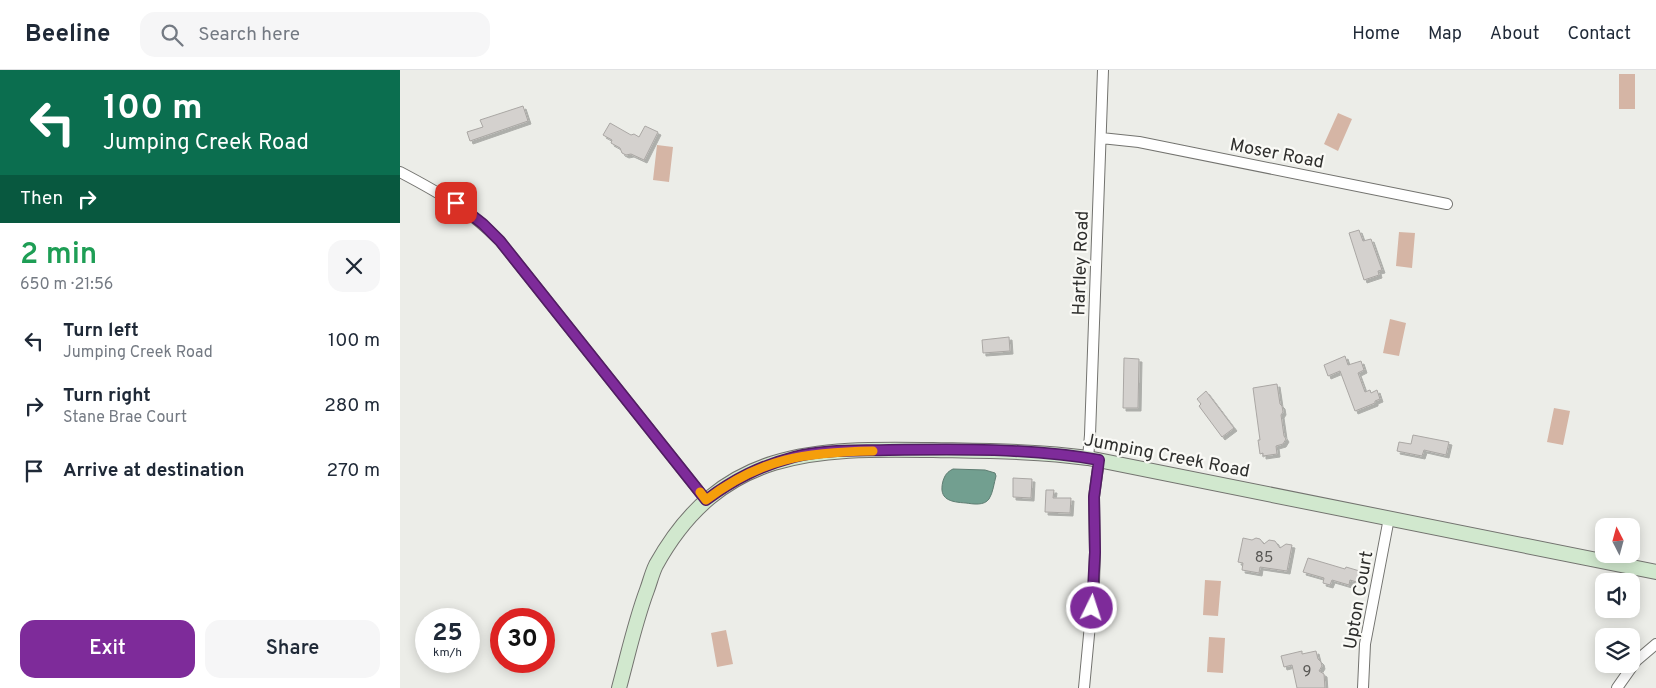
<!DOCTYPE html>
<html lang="en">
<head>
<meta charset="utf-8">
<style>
  :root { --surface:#fff; --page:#f6f6f7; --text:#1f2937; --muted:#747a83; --line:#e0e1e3; --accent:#7e2b9a }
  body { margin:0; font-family:Overpass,sans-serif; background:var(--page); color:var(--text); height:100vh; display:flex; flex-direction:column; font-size:19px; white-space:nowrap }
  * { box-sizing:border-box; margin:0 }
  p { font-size:16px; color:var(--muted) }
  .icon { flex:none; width:28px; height:28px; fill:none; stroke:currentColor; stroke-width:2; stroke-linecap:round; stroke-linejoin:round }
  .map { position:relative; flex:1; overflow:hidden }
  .side { display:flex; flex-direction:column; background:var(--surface); width:400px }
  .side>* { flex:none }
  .guide { background:#0b6e4f; color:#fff; overflow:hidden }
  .needle { width:32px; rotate:354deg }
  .tools { position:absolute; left:1195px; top:448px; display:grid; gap:10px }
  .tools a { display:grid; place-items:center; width:45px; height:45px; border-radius:10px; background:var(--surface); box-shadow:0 2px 12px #0003; font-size:25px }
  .speed { position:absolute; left:15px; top:538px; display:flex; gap:10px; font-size:25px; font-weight:700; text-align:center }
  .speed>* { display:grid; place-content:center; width:65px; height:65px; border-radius:50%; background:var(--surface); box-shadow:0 2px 12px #0003; line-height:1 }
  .speed small { font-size:12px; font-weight:400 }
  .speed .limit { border:8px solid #d22; background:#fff; color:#111 }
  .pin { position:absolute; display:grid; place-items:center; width:42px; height:42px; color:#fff; margin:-21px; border-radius:10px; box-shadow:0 2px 8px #0006 }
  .me { position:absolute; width:55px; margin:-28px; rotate:4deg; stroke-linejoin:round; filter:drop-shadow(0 0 4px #0008) }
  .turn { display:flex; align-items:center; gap:18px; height:105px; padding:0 20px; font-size:22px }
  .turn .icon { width:65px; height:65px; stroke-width:2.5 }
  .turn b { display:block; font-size:35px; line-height:42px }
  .then { display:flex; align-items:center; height:48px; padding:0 20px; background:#0003; gap:10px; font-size:19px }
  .round { display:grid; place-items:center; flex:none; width:52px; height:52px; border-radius:15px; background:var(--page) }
  .overview { display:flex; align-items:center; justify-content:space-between; height:85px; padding:0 20px }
  h1 { font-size:30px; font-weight:600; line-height:38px; color:#1e9e55 }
  .button { display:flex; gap:10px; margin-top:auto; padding:10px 20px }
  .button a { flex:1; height:58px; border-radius:15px; background:var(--accent); color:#fff; font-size:20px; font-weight:600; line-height:58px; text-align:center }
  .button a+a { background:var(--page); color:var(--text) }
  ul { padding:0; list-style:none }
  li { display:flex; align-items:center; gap:15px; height:65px; padding:0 20px }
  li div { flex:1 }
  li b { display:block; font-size:19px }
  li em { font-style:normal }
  header { display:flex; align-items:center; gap:30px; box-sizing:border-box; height:70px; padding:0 25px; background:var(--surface); border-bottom:1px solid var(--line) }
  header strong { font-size:24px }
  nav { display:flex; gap:28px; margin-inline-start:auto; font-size:18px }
  .search { width:350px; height:45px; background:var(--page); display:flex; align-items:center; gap:12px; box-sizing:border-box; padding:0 18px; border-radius:15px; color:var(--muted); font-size:19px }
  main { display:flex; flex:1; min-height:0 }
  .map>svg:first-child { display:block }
</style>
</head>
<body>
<header>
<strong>Beeline</strong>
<div class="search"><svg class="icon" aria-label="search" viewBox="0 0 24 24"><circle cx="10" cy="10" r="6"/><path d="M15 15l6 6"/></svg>Search here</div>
<nav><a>Home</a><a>Map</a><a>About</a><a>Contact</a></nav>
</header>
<main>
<section class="side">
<div class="guide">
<div class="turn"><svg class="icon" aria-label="left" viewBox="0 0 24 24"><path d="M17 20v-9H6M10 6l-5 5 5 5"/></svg><div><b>100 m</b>Jumping Creek Road</div></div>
<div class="then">Then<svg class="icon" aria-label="right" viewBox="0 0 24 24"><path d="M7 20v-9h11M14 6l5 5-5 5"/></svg></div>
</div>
<div class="overview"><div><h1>2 min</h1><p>650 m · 21:56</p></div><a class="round"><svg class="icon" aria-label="close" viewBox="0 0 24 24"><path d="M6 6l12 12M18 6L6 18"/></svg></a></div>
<ul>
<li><svg class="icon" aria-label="left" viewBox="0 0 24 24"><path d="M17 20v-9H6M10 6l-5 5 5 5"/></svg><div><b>Turn left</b><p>Jumping Creek Road</p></div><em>100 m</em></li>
<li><svg class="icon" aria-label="right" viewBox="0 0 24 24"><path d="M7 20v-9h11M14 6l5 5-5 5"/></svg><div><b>Turn right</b><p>Stane Brae Court</p></div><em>280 m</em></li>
<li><svg class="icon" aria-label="arrive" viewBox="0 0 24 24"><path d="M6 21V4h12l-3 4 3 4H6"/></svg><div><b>Arrive at destination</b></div><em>270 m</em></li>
</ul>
<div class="button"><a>Exit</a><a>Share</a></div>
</section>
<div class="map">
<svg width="1256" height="618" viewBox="0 0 1256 618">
  <defs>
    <filter id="shadow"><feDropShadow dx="3" dy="3" stdDeviation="0" flood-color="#0004"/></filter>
  </defs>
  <rect width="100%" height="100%" fill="#ecede8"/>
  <path fill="#d5b5a5" d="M 1219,4 L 1235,4 L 1235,39 L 1219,39 Z
    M 938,43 L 952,49 L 938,81 L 924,74 Z
    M 257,75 L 273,77 L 269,112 L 253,110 Z
    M 999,162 L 1015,163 L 1012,198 L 996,196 Z
    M 990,249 L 1006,253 L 999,286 L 983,283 Z
    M 1154,338 L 1170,341 L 1163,375 L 1147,372 Z
    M 805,510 L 821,511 L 818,546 L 803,545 Z
    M 326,560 L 333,594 L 317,597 L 311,563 Z
    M 809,567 L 825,568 L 823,603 L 807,602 Z"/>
  <path fill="#729f90" stroke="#5e7d72" d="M 553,399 L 585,400 L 595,403 L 596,406 C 594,413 593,423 589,429 C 584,436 573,434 566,433 C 551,432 538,430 543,411 C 545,405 547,402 553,399 Z"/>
  <path fill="#d4d1ce" stroke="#aaa7a4" filter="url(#shadow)" d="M 123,36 L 128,51 L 70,71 L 67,62 L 83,57 L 80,50 Z
    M 210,53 L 231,65 L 234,64 L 239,67 L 245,56 L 258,62 L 244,90 L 231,84 L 226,85 L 222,83 L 220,78 L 211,73 L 212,70 L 203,65 Z
    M 959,160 L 963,171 L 971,169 L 982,200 L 978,201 L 979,205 L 964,210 L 949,163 Z
    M 609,267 L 610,281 L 583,283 L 582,270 Z
    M 945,286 L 948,295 L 961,291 L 964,300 L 958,303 L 965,322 L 970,320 L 971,323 L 977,320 L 980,329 L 975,331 L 975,333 L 955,341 L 940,301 L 928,306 L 924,295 Z
    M 724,288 L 739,289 L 738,338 L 723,338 Z
    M 877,314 L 880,334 L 882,336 L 883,342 L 881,345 L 884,366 L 886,369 L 883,374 L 876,376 L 877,384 L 863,386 L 863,383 L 860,384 L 858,370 L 860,370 L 853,318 Z
    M 806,321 L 834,358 L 822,367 L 799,336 L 801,334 L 797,329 Z
    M 1013,365 L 1049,372 L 1046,385 L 1024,380 L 1022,386 L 997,381 L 999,372 L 1011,374 Z
    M 613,408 L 632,409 L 631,428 L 613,427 Z
    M 646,420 L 654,420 L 653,428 L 671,428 L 670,443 L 645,442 Z
    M 843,468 L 852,470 L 856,468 L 860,469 L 864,474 L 869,470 L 875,471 L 880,478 L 886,474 L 892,475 L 887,501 L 860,497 L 859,503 L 842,500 L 843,493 L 838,492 Z
    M 908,488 L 945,499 L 946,497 L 963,502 L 960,513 L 950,510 L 949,515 L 932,510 L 930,515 L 923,513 L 924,508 L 903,502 Z
    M 902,581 L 902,584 L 916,581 L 918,589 L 921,592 L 922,596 L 919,601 L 924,604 L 925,618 L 897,618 L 892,595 L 884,597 L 881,586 Z"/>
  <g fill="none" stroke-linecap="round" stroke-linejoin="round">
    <defs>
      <path id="street" d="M 701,68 L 739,72 L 1047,134
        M 0,102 C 38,122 70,140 100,171 L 306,430
        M 688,388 L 690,365 L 703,0
        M 684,618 L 694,512 L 695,483 L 694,427 L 699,390
        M 963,618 L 965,574 L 989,448
        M 1217,618 L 1236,591 L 1256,574"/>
      <path id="secondary" d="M 219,618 C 228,585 235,552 247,520 C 250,512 252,503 256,495 C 321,378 414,378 533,380 C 585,381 637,381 688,388 L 1256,502"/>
    </defs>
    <use href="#street" stroke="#73736f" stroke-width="12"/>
    <use href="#secondary" stroke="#73736f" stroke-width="16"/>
    <use href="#street" stroke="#fff" stroke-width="10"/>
    <use href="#secondary" stroke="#d1e8ce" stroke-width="14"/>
  </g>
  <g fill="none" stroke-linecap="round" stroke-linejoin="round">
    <defs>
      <path id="route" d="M 56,133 L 83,154 L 100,171 L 306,430 C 334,409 360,396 394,387 C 424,379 458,381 489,380 C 557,379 632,378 699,390 L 694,427 L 695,482 L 692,538"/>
    </defs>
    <use href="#route" stroke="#521c64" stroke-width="12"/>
    <use href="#route" stroke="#7e2b9a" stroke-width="9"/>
    <path stroke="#f59e0b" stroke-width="9" d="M 300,422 L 306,430 C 361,388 406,382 473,381"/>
  </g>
  <g text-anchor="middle" stroke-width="4.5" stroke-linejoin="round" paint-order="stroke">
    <g font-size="15" fill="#585754">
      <text x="864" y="492">85</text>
      <text x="907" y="606">9</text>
    </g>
    <g font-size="18" fill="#2e2e2c" stroke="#fafaf6">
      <text transform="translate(877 83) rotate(11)" y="6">Moser Road</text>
      <text transform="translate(680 193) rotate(-88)" y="6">Hartley Road</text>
      <text transform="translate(767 385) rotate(11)" y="6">Jumping Creek Road</text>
      <text transform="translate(958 530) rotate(-80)" y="6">Upton Court</text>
    </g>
  </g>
</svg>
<div class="tools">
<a><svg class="needle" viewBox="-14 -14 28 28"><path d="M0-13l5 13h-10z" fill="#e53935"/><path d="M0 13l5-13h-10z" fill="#747a83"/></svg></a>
<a><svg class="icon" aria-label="sound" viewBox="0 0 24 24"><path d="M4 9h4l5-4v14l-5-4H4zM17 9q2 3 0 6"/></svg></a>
<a><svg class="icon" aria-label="layers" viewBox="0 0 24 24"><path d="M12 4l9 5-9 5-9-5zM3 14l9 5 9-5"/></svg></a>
</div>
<div class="speed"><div>25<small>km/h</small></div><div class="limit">30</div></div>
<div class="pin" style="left:56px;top:133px;background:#d93025"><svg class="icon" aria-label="arrive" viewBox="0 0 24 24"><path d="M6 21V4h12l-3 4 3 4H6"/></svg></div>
<svg class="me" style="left:692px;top:538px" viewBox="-20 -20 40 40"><circle r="17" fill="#7e2b9a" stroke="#fff" stroke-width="3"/><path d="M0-11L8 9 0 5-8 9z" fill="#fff"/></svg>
</div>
</main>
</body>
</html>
